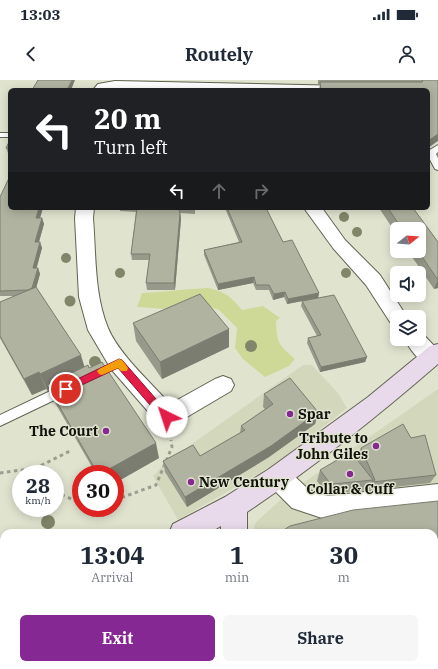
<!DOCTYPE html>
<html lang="en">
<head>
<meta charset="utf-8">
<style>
  :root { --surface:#fff; --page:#f6f6f7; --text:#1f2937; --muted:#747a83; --accent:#862893 }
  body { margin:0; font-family:"IBM Plex Serif",serif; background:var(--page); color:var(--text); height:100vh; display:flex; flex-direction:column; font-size:15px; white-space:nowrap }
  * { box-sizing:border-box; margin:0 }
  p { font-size:13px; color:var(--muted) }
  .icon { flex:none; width:22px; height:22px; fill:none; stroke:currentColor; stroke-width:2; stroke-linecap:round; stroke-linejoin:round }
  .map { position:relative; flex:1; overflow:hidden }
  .sheet { position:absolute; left:0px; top:449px; width:438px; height:140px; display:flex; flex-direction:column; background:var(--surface); border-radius:12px 12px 0 0; box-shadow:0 2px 10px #0003 }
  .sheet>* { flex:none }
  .top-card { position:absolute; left:8px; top:8px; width:422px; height:122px; border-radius:6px; box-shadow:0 2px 10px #0003; background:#202124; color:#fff; overflow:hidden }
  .needle { width:26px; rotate:73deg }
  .fabs { position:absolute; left:390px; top:142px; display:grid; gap:8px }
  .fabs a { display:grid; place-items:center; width:36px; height:36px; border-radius:6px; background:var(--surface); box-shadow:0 2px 10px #0003; font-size:20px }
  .speed { position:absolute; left:12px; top:385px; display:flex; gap:8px; font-size:20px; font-weight:700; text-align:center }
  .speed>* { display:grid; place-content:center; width:52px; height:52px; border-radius:50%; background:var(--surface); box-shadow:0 2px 10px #0003; line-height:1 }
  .speed small { font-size:10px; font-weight:400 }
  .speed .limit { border:6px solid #d22; background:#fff; color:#111 }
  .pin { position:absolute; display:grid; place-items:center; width:34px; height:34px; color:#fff; margin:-17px; border:2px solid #fff; border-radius:50%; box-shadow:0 1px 4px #0007 }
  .me { position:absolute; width:44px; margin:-22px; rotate:319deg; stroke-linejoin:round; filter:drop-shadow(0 0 3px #0008) }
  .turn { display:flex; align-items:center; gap:14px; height:84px; padding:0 20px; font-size:18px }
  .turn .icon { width:52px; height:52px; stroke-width:2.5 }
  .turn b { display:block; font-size:28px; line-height:34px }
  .lanes { display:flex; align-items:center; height:38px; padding:0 20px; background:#0003; justify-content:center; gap:20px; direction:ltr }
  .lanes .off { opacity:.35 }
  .eta { display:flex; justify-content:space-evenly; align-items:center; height:68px; text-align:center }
  .eta b { font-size:24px; font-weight:700; line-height:28px }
  .cta { display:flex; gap:8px; margin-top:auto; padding:8px 20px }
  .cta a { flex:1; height:46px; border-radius:6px; background:var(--accent); color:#fff; font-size:16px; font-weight:700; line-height:46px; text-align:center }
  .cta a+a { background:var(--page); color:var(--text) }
  .status { display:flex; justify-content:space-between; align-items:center; height:28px; padding:0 20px; background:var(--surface); direction:ltr }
  .status svg { height:11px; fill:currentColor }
  header { display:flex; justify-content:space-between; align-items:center; height:52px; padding:0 20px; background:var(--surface); font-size:18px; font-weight:700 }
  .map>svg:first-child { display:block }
</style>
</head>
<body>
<div class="status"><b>13:03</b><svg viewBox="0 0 49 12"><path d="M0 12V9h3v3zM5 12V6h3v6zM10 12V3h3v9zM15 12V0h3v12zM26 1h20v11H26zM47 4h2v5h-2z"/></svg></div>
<header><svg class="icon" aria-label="back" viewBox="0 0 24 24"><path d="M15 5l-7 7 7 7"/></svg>Routely<svg class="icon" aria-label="person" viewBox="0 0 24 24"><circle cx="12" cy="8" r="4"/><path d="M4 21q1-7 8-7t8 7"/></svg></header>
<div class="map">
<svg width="438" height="589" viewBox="0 0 438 589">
  <rect width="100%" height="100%" fill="#e0e4cf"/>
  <path fill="#d3d8bd" d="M 303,285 L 312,285 L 338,313 L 347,328 L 280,381 L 178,440 L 153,396 L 165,383 Z
    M 438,309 L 438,418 L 388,453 L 253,453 L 255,443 L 286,415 Z"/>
  <path fill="#ced997" d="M 208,208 C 226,212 230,216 242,230 L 263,226 L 280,238 L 276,241 C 277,263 278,264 295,279 L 289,286 L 265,297 L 243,279 L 235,268 L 237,248 L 219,230 L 199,223 L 166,229 L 137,227 L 142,213 C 164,212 186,209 208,208 Z"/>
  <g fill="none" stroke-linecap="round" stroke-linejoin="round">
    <defs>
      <path id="service" d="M 0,53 L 10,53 L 10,57 L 0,57 Z
        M 438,65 L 438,72 L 436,74 L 438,78 L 438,90 L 435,89 L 428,76 L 428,71 Z
        M 65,304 L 69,305 L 71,309 L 69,313 L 0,346 L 0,335 Z"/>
      <path id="minor" d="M 115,1 L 349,6 L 354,7 L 356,10 L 93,10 L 98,4 Z
        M 76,128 L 94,128 L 93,138 C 96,174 94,214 108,248 C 118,273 151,303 170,324 L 215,299 L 223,296 L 231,299 L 234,305 L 231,311 L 175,344 L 167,347 L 159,344 L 111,289 L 88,250 L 79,217 L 75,138 Z
        M 304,128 L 322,128 L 345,160 L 380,195 L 407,237 L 397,237 L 397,245 L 390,242 L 366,205 L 333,168 Z
        M 419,252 L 422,253 L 438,270 L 438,283 C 423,288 411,272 405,259 L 419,259 Z
        M 278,386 L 287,389 L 309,410 L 328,416 L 438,404 L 438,428 L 328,440 L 292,428 L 269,405 L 266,397 L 269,389 Z
        M 219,585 L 249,585 L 249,589 L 219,589 Z"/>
      <path id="secondary" d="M 438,264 L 438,284 C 377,337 314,387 247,432 L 247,453 L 221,453 L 221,446 L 209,453 L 169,453 L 173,444 L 225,417 L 269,389 L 368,317 L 430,266 Z
        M 4,520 L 4,549 L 0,550 L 0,521 Z
        M 434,564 L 438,564 L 438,589 L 423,589 L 421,585 L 434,585 Z"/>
    </defs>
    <use href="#service" stroke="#616452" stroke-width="2"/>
    <use href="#minor" stroke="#616452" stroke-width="2"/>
    <use href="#secondary" stroke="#616452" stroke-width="2"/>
    <path stroke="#9b9e8e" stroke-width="3" stroke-dasharray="3.5 3.5" stroke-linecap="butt" d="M 36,388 L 40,394
      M 0,393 L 36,388 L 70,371
      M 55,412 L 81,423
      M 115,420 L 156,405 L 172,367 L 171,360
      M 91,428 L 93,428"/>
    <use href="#service" fill="#fff" fill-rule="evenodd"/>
    <use href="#minor" fill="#fff" fill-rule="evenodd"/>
    <use href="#secondary" fill="#e9daeb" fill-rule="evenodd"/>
  </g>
  <g fill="#81866a">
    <circle cx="344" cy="137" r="5"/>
    <circle cx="357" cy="152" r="5"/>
    <circle cx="66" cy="178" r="5"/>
    <circle cx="120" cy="193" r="5"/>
    <circle cx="346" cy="193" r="5"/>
    <circle cx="70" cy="221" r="5.5"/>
    <circle cx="251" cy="266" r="6"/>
    <circle cx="95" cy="282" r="6"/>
    <circle cx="48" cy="442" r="7"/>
  </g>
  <path fill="#979a8a" d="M 318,0 L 438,0 L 428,10 L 319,10 L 320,4 L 318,4 Z
    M 10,60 L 10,73 L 8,73 L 6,68 Z
    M 0,117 L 10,128 L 43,128 L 40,138 L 42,138 L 44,144 L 39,162 L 40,162 L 42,168 L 36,188 L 38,188 L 40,194 L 36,207 L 85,287 L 159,378 L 115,403 L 115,394 L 96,394 L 54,321 L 49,310 L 48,311 L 46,309 L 32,315 L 0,258 L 0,222 L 14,216 L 0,216 Z
    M 120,128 L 195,128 L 195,134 L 180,133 L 181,139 L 175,210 L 147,210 L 146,203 L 149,180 L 132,180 L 131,174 L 136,132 L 120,131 Z
    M 225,128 L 266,128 L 283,162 L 319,213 L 318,218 L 367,277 L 365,282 L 320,292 L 307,263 L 308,258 L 317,256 L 301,226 L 302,221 L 287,224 L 284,217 L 273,220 L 269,210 L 256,210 L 253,203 L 218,210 L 204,175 L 204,170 L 239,162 Z
    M 379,128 L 413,128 L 438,162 L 438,208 L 434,209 L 408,171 L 419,171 L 419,149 L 397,149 L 397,155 Z
    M 133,243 L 229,249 L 229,267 L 162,299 L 136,261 Z
    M 264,314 L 318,332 L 315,344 L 269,377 L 187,427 L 165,392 L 163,381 L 200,376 L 240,353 L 241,346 L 265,329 L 263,327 Z
    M 361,368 L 436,395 L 430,403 L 368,410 L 370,406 L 368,410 L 328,414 L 325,412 L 317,401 L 320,390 L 360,383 L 357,377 Z
    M 438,421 L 438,532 L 434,532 L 434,453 Z"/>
  <path fill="#7b7d70" d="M 72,0 L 75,0 L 71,10 L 67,10 Z
    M 438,54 L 438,61 L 428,68 L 428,61 Z
    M 39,128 L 43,128 L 38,144 L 36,138 Z
    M 180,133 L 181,139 L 175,210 L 174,203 Z
    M 42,138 L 44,144 L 37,168 L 35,162 Z
    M 40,162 L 42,168 L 35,194 L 33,188 Z
    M 38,188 L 40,194 L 34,216 L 32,210 Z
    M 254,197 L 253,203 L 218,210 L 218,204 Z
    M 438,200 L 438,208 L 434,209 Z
    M 285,212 L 284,217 L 273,220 L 274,214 Z
    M 319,213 L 318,218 L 287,224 L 288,219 Z
    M 229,249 L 229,267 L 162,299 L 160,282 Z
    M 81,275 L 86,292 L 47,305 L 49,310 L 48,311 L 40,294 Z
    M 367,277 L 365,282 L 320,292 L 321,287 Z
    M 39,292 L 46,309 L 32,315 L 24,299 Z
    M 318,332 L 315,344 L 269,377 L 187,427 L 185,417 Z
    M 156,363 L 159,378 L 115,403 L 115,394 L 100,394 Z"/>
  <path fill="#b0b3a0" stroke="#7b7d70" d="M 38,0 L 72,0 L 67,10 L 32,10 Z
    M 422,0 L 438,0 L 438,54 L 428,61 L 428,10 L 321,10 L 320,2 L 422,2 L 423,1 Z
    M 10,60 L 10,68 L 6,68 Z
    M 10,96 L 10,128 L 39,128 L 36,138 L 42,138 L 35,162 L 40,162 L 33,188 L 38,188 L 32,208 L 28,210 L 0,211 L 0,117 Z
    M 137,128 L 178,128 L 180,133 L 174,203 L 146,203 L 150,174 L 131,174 Z
    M 227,128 L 266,128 L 283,162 L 292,160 L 319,213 L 288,219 L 285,212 L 274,214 L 269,205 L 256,205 L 254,197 L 218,204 L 204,170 L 242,162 Z
    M 388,128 L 413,128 L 438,162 L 438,200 L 418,171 L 419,171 L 419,149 L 402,149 Z
    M 36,207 L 81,275 L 40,294 L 39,292 L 24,299 L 0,256 L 0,222 Z
    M 200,214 L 229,249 L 160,282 L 133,243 Z
    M 334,215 L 367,277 L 321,287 L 308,258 L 321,255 L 302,221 Z
    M 102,282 L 156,363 L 100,394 L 98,394 L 47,305 L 88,285 L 89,288 Z
    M 290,298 L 318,332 L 271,366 L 185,417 L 163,381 L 193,365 L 200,376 L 245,350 L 241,346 L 273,324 L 264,314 Z
    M 403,344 L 411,358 L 425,355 L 436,395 L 372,402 L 375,400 L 361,368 Z
    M 351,372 L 373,400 L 332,404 L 329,402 L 320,390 Z
    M 438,421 L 438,525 L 434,525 L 434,453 L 279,453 L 290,446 L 353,430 Z"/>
  <path fill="#e11d48" stroke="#92132f" d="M 119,279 L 122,280 L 170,335 L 172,337 L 170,340 L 167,342 L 163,340 L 118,288 L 69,311 L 63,311 L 62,309 L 63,306 Z"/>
  <path fill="#f59e0b" d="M 119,279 L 122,280 L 128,288 L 127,291 L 121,291 L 118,288 L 102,295 L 99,294 L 97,291 L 99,289 Z"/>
  <g fill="#862893" stroke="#e0e4cf" stroke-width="1.5">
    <circle cx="290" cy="334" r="4"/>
    <circle cx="106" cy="351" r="4"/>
    <circle cx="376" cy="366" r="4"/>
    <circle cx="350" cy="394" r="4"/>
    <circle cx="191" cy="402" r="4"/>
  </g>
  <g text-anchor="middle" stroke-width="3" stroke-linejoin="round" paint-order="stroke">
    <g font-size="14" font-weight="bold" fill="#12130c" stroke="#e0e4cf" text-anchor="start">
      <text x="298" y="339">Spar</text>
      <text x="98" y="356" text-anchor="end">The Court</text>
      <text x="368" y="363" text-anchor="end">Tribute to<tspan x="368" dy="16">John Giles</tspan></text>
      <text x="199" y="407">New Century</text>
      <text x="350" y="414" text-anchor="middle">Collar &amp; Cuff</text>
    </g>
  </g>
</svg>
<div class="fabs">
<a><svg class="needle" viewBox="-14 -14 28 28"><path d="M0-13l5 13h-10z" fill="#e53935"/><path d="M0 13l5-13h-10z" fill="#747a83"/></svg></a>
<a><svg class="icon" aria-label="sound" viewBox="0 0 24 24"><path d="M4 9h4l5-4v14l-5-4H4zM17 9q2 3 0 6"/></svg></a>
<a><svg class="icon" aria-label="layers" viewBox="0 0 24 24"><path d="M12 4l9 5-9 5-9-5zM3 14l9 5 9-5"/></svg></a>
</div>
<div class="speed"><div>28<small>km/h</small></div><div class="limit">30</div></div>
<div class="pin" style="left:66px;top:309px;background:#d93025"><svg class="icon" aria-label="arrive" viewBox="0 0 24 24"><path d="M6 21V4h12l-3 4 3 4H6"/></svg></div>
<svg class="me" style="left:167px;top:337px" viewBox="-20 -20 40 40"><circle r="19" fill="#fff"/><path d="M0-13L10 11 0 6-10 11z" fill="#e11d48"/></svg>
<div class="top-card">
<div class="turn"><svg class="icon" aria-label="left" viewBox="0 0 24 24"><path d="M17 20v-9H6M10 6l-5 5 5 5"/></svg><div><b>20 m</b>Turn left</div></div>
<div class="lanes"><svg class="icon" aria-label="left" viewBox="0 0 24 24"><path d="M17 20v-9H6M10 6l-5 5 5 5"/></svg><svg class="icon off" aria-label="ahead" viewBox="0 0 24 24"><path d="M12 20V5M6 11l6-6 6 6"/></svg><svg class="icon off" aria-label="right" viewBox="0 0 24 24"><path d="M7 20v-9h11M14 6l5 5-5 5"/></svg></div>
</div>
<section class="sheet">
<div class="eta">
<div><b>13:04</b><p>Arrival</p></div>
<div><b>1</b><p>min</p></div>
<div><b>30</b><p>m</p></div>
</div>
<div class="cta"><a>Exit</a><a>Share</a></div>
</section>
</div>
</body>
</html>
